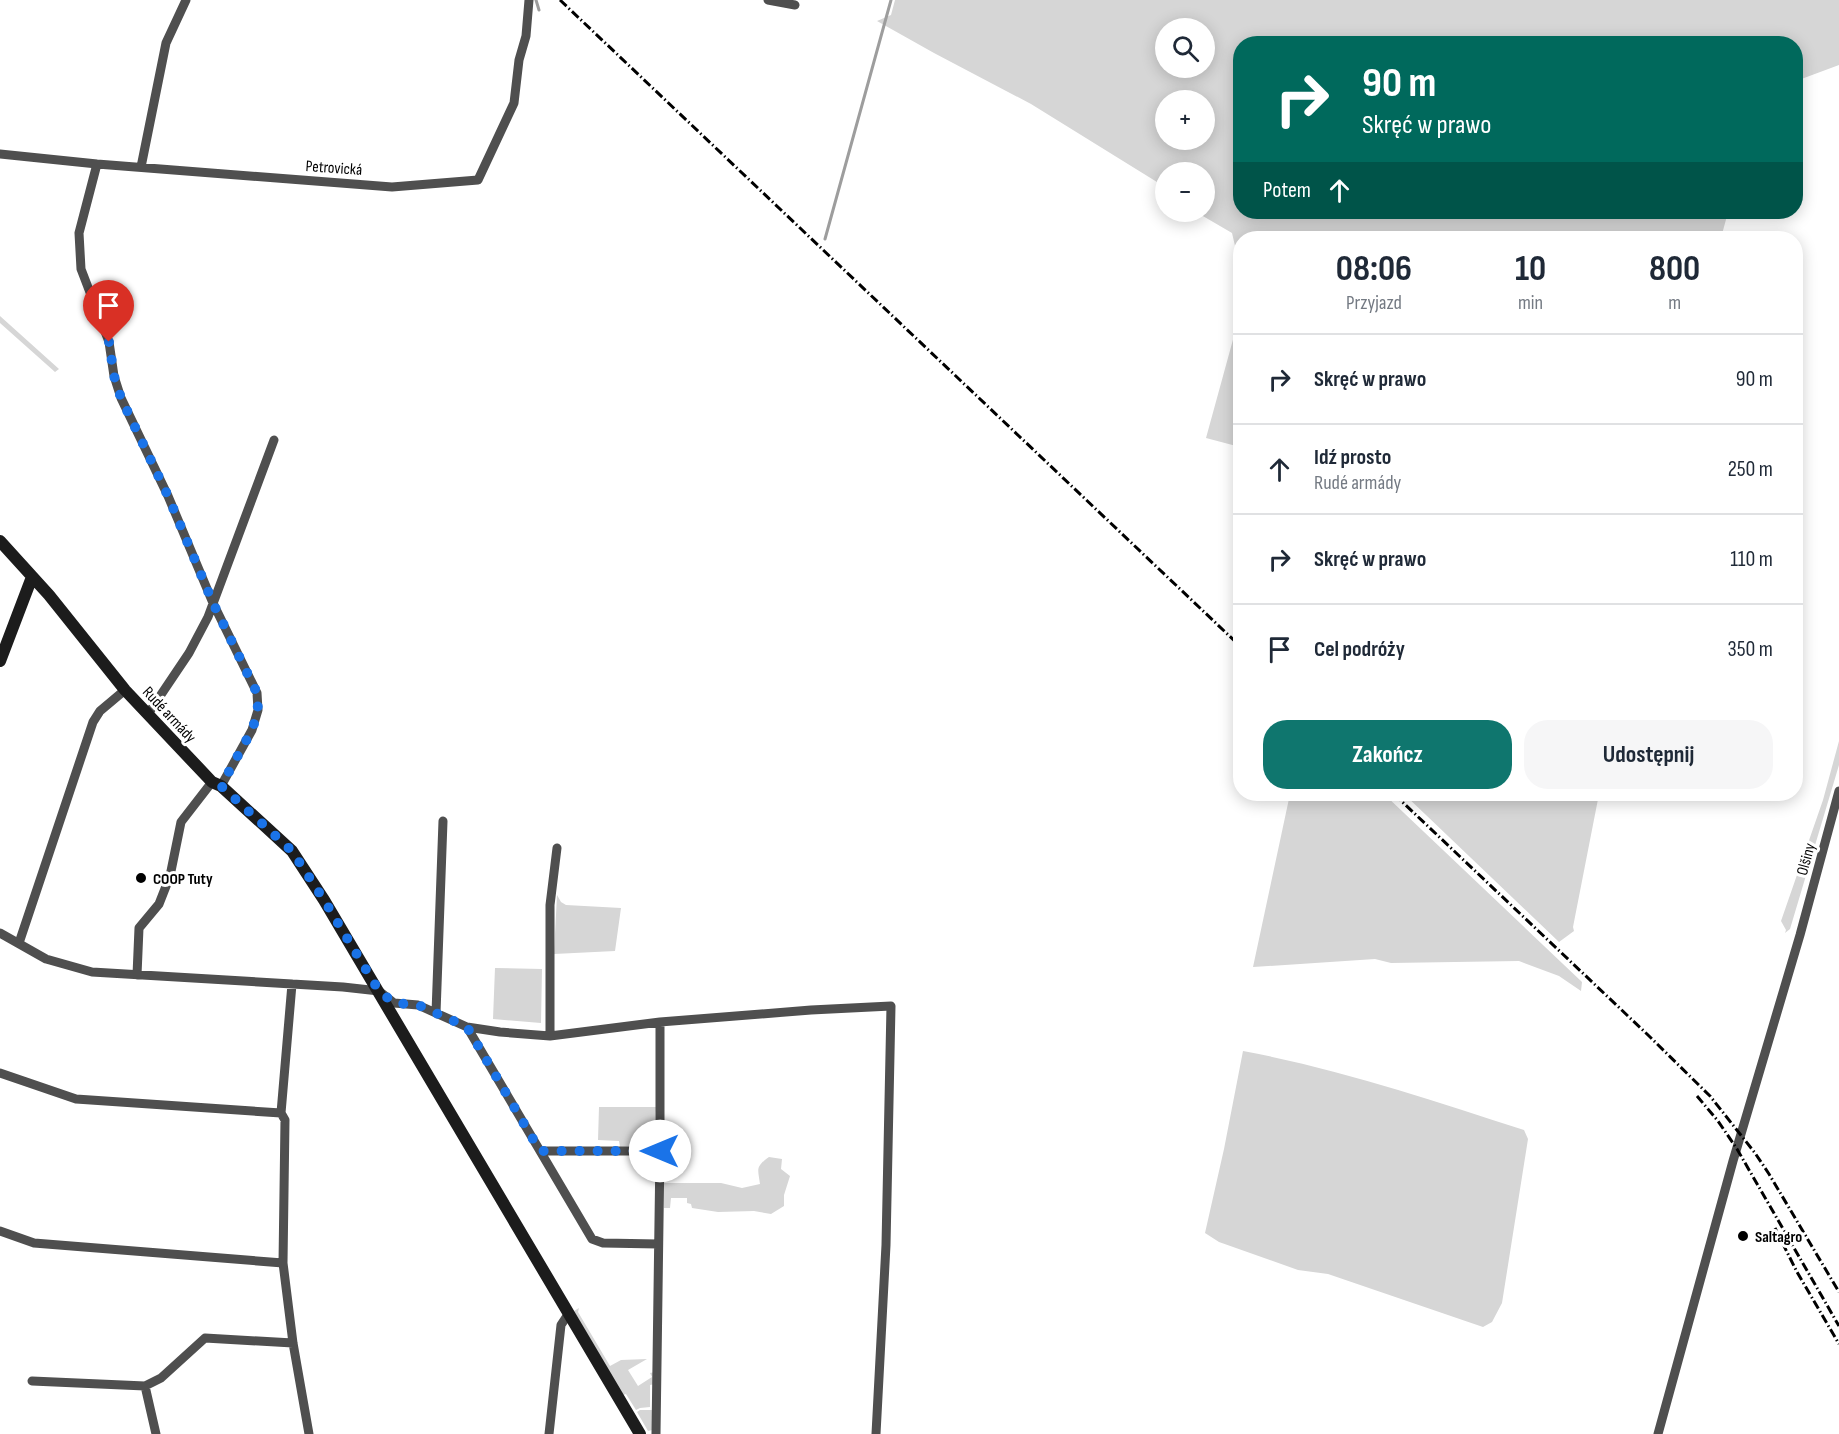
<!DOCTYPE html>
<html lang="pl">
<head>
<meta charset="utf-8">
<style>
  :root { --surface:#fff; --page:#f6f6f7; --text:#1f2937; --muted:#747a83; --line:#e0e1e3; --accent:#0f766e }
  body { margin:0; font-family:"Sofia Sans Condensed",sans-serif; background:var(--page); color:var(--text); height:100vh; display:flex; flex-direction:column; font-size:22px; white-space:nowrap }
  * { box-sizing:border-box; margin:0 }
  p { font-size:20px; color:var(--muted) }
  .icon { flex:none; width:33px; height:33px; fill:none; stroke:currentColor; stroke-width:2; stroke-linecap:round; stroke-linejoin:round }
  .map { position:relative; flex:1; overflow:hidden }
  .panel { position:absolute; left:1233px; top:231px; width:570px; height:570px; display:flex; flex-direction:column; background:var(--surface); border-radius:24px; box-shadow:0 3px 15px #0003 }
  .panel>* { flex:none }
  .banner { position:absolute; left:1233px; top:36px; width:570px; height:183px; border-radius:24px; box-shadow:0 3px 15px #0003; background:#00695c; color:#fff; overflow:hidden }
  .controls { position:absolute; left:1155px; top:18px; display:grid; gap:12px }
  .controls a { display:grid; place-items:center; width:60px; height:60px; border-radius:50%; background:var(--surface); box-shadow:0 3px 15px #0003; font-size:30px }
  .pin { position:absolute; display:grid; place-items:center; width:51px; height:51px; color:#fff; margin:-62px -26px; border-radius:50% 50% 50% 0; rotate:-45deg; box-shadow:0 0 6px #0007 }
  .pin .icon { rotate:45deg }
  .me { position:absolute; width:66px; margin:-33px; rotate:270deg; stroke-linejoin:round; filter:drop-shadow(0 0 4px #0008) }
  .turn { display:flex; align-items:center; gap:21px; height:126px; padding:0 30px; font-size:27px }
  .turn .icon { width:78px; height:78px; stroke-width:2.5 }
  .turn b { display:block; font-size:42px; line-height:51px }
  .then { display:flex; align-items:center; height:57px; padding:0 30px; background:#0003; gap:12px; font-size:22px }
  .eta { display:flex; justify-content:space-evenly; align-items:center; height:102px; text-align:center }
  .eta b { font-size:36px; font-weight:700; line-height:42px }
  .button { display:flex; gap:12px; margin-top:auto; padding:12px 30px }
  .button a { flex:1; height:69px; border-radius:24px; background:var(--accent); color:#fff; font-size:24px; font-weight:700; line-height:69px; text-align:center }
  .button a+a { background:var(--page); color:var(--text) }
  ul { padding:0; list-style:none }
  li { display:flex; align-items:center; gap:18px; height:90px; padding:0 30px; border-top:2px solid var(--line) }
  li div { flex:1 }
  li b { display:block; font-size:22px }
  li em { font-style:normal }
  .map>svg:first-child { display:block }
</style>
</head>
<body>
<div class="map">
<svg width="1839" height="1434" viewBox="0 0 1839 1434">
  <rect width="100%" height="100%" fill="#fff"/>
  <path fill="#d6d6d6" fill-rule="evenodd" d="M 895,0 L 1839,0 L 1839,65 L 1796,81 L 1796,44 L 1240,44 L 1240,212 L 1728,212 L 1721,238 L 1240,238 L 1240,267 L 1232,233 L 1196,212 L 1204,212 L 1204,172 L 1166,172 L 1165,187 L 1031,104 L 934,53 L 877,21 L 891,15 ZM 1166,28 L 1204,28 L 1204,68 L 1166,68 ZM 1166,100 L 1204,100 L 1204,140 L 1166,140 Z
    M 1240,314 L 1240,447 L 1206,438 Z
    M 0,316 L 59,369 L 55,372 L 0,323 Z
    M 1839,741 L 1839,765 L 1790,929 L 1785,933 L 1786,930 L 1781,921 L 1823,800 Z
    M 1290,794 L 1384,794 L 1582,982 L 1581,991 L 1559,976 L 1519,961 L 1391,963 L 1375,959 L 1253,967 Z
    M 1404,794 L 1599,794 L 1573,927 L 1574,931 L 1559,942 Z
    M 557,895 L 561,902 L 566,905 L 621,908 L 615,951 L 554,954 Z
    M 495,968 L 542,969 L 541,1023 L 493,1019 Z
    M 1243,1051 C 1339,1069 1432,1100 1524,1130 L 1528,1139 L 1502,1303 L 1492,1322 L 1483,1327 L 1328,1274 L 1298,1270 L 1219,1242 L 1205,1233 L 1224,1149 Z
    M 599,1107 L 656,1107 L 654,1145 L 620,1147 L 619,1141 L 598,1140 Z
    M 769,1157 L 782,1159 L 781,1169 L 790,1176 L 784,1195 L 784,1206 L 771,1214 L 754,1211 L 718,1212 L 692,1208 L 691,1204 L 687,1203 L 687,1198 L 671,1198 L 670,1208 L 664,1208 L 664,1183 L 721,1183 L 742,1188 L 760,1184 C 758,1169 755,1167 769,1157 Z
    M 579,1308 L 578,1312 L 610,1366 L 621,1360 L 647,1359 L 628,1370 L 638,1386 L 652,1377 L 650,1373 L 655,1372 L 655,1384 L 650,1385 L 650,1407 L 640,1408 L 636,1410 L 626,1394 L 623,1395 L 574,1311 Z
    M 640,1410 L 654,1410 L 652,1430 L 648,1431 L 637,1412 Z"/>
  <g fill="none" stroke-linecap="round" stroke-linejoin="round">
    <path stroke="#9d9d9d" stroke-width="3" d="M 536,0 L 539,10
      M 825,239 L 891,0"/>
    <path stroke="#4f4f4f" stroke-width="9" d="M 768,0 L 795,5
      M 0,154 L 97,164 L 392,187 L 478,180 L 514,103 L 519,60 L 526,36 L 529,0
      M 97,164 L 79,233 L 81,269 L 109,342 L 114,376 L 121,398 L 168,496 L 213,603 L 257,693 L 258,710 L 252,730 L 221,786
      M 141,167 L 166,43 L 186,0
      M 148,714 L 189,653 L 208,617 L 274,440
      M 0,933 L 46,959 L 92,972 L 343,987 L 379,991 L 394,1003 L 418,1005 L 467,1027 L 500,1032 L 550,1036 L 660,1022 L 811,1010 L 891,1006 L 886,1245 L 876,1434
      M 19,943 L 93,722 L 100,711 L 125,690
      M 137,975 L 139,928 L 159,904 L 170,876 L 181,822 L 212,782
      M 292,984 L 281,1113 L 285,1120 L 283,1263 L 293,1343 L 309,1434
      M 436,1013 L 443,821
      M 467,1027 L 592,1239 L 603,1243 L 658,1244
      M 550,1036 L 550,905 L 557,848
      M 0,1073 L 76,1099 L 281,1113
      M 540,1151 L 660,1151
      M 0,1231 L 34,1243 L 283,1263
      M 32,1381 L 145,1386 L 161,1378 L 205,1338 L 293,1343
      M 145,1386 L 156,1434
      M 549,1434 L 561,1325 L 569,1313
      M 656,1434 L 660,1151 L 660,1022
      M 1658,1434 L 1733,1161 L 1800,935 L 1839,791"/>
    <path stroke="#1c1c1c" stroke-width="12" d="M 0,541 L 49,595 L 125,690 L 212,782 L 221,786 L 292,851 L 324,900 L 640,1434
      M 0,661 L 32,577"/>
    <path stroke="#000" stroke-width="3" stroke-dasharray="9 3 1.5 3" stroke-linecap="butt" d="M 560,0 L 1240,646
      M 1394,794 L 1648,1035 L 1710,1096 L 1755,1153 L 1769,1174 L 1839,1292
      M 1697,1096 L 1718,1121 L 1737,1149 L 1839,1326
      M 1775,1228 L 1797,1272 L 1839,1344"/>
  </g>
  <g fill="none" stroke-linecap="round" stroke-linejoin="round">
    <path stroke="#1a73e8" stroke-width="10" stroke-dasharray="0 18" d="M 109,342 L 114,376 L 121,398 L 168,496 L 213,603 L 257,693 L 258,711 L 252,730 L 221,786 L 292,851 L 324,900 L 379,991 L 394,1003 L 418,1005 L 467,1027 L 540,1151 L 660,1151"/>
  </g>
  <g fill="#000" stroke="#fff" stroke-width="2">
    <circle cx="141" cy="878" r="6"/>
    <circle cx="1743" cy="1236" r="6"/>
  </g>
  <g text-anchor="middle" stroke-width="6" stroke-linejoin="round" paint-order="stroke">
    <g font-size="16" fill="#000" stroke="#fff">
      <text transform="translate(334 167) rotate(4)" y="6">Petrovická</text>
      <text transform="translate(170 714) rotate(47)" y="6">Rudé armády</text>
      <text transform="translate(1805 859) rotate(-75)" y="6">Olšiny</text>
    </g>
    <g font-size="16" font-weight="bold" fill="#000" stroke="#fff" text-anchor="start">
      <text x="153" y="884">COOP Tuty</text>
      <text x="1755" y="1242">Saltagro</text>
    </g>
  </g>
</svg>
<div class="controls">
<a><svg class="icon" aria-label="search" viewBox="0 0 24 24"><circle cx="10" cy="10" r="6"/><path d="M15 15l6 6"/></svg></a>
<a>+</a>
<a>−</a>
</div>
<div class="pin" style="left:109px;top:342px;background:#d93025"><svg class="icon" aria-label="arrive" viewBox="0 0 24 24"><path d="M6 21V4h12l-3 4 3 4H6"/></svg></div>
<svg class="me" style="left:660px;top:1151px" viewBox="-20 -20 40 40"><circle r="19" fill="#fff"/><path d="M0-13L10 11 0 6-10 11z" fill="#1a73e8"/></svg>
<div class="banner">
<div class="turn"><svg class="icon" aria-label="right" viewBox="0 0 24 24"><path d="M7 20v-9h11M14 6l5 5-5 5"/></svg><div><b>90 m</b>Skręć w prawo</div></div>
<div class="then">Potem<svg class="icon" aria-label="ahead" viewBox="0 0 24 24"><path d="M12 20V5M6 11l6-6 6 6"/></svg></div>
</div>
<section class="panel">
<div class="eta">
<div><b>08:06</b><p>Przyjazd</p></div>
<div><b>10</b><p>min</p></div>
<div><b>800</b><p>m</p></div>
</div>
<ul>
<li><svg class="icon" aria-label="right" viewBox="0 0 24 24"><path d="M7 20v-9h11M14 6l5 5-5 5"/></svg><div><b>Skręć w prawo</b></div><em>90 m</em></li>
<li><svg class="icon" aria-label="ahead" viewBox="0 0 24 24"><path d="M12 20V5M6 11l6-6 6 6"/></svg><div><b>Idź prosto</b><p>Rudé armády</p></div><em>250 m</em></li>
<li><svg class="icon" aria-label="right" viewBox="0 0 24 24"><path d="M7 20v-9h11M14 6l5 5-5 5"/></svg><div><b>Skręć w prawo</b></div><em>110 m</em></li>
<li><svg class="icon" aria-label="arrive" viewBox="0 0 24 24"><path d="M6 21V4h12l-3 4 3 4H6"/></svg><div><b>Cel podróży</b></div><em>350 m</em></li>
</ul>
<div class="button"><a>Zakończ</a><a>Udostępnij</a></div>
</section>
</div>
</body>
</html>
